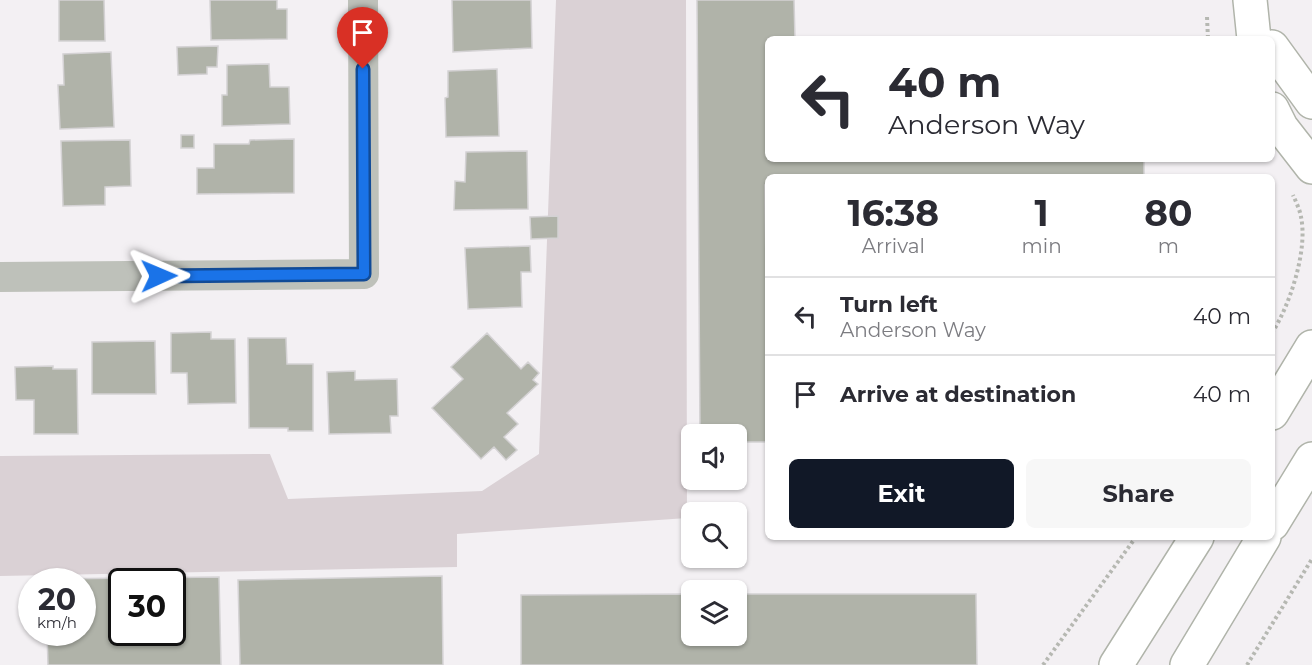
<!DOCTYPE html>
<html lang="en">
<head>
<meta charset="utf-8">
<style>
  :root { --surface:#fff; --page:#f7f7f7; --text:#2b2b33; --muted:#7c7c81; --line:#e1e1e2; --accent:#111827 }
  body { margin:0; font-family:Montserrat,sans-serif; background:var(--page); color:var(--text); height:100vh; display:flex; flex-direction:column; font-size:22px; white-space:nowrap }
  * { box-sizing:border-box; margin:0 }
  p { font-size:20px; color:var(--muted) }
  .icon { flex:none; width:33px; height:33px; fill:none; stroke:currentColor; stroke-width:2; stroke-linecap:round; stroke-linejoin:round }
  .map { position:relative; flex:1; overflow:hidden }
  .details { position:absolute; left:765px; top:174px; width:510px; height:366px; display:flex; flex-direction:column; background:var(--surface); border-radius:9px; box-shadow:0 2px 4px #0004 }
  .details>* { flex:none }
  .banner { position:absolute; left:765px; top:36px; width:510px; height:126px; border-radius:9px; box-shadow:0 2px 4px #0004; background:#fff; color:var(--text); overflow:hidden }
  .buttons { position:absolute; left:681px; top:424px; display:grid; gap:12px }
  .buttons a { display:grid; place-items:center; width:66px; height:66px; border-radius:9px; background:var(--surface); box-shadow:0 2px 4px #0004; font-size:30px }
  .speed { position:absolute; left:18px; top:568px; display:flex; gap:12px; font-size:30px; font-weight:700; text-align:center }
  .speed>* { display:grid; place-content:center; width:78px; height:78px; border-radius:50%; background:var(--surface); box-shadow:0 2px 4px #0004; line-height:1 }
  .speed small { font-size:15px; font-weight:400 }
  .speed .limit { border:3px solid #111; border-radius:9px; background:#fff; color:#111 }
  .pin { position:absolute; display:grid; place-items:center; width:51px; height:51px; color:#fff; margin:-62px -26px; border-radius:50% 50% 50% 0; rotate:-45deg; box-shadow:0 0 6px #0007 }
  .pin .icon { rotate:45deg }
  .me { position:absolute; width:66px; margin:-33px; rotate:89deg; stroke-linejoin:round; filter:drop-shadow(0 0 4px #0008) }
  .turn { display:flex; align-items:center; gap:21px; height:126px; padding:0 24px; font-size:27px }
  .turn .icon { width:78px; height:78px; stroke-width:2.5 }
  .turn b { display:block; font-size:42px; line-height:51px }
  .eta { display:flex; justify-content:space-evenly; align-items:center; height:102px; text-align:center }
  .eta b { font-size:36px; font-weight:700; line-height:42px }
  .action { display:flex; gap:12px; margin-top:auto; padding:12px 24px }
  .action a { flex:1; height:69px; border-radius:9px; background:var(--accent); color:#fff; font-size:24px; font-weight:700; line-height:69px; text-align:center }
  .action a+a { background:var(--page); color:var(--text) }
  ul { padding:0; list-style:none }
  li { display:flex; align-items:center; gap:18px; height:78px; padding:0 24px; border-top:2px solid var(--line) }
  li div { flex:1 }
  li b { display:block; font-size:22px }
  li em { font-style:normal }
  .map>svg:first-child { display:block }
</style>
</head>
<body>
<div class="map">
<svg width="1312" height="665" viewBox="0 0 1312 665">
  <rect width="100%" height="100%" fill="#f3f0f3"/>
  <path fill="#dad1d5" d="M 556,0 L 686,0 L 687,518 L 457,534 L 457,567 L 0,576 L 0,456 L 270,454 L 288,499 L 482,491 L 539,454 Z"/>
  <path fill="#b0b3a9" stroke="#d4d2d4" stroke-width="1.5" fill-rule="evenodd" d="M 59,0 L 104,0 L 105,41 L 59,41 Z
    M 210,0 L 277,0 L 277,9 L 287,9 L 287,39 L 211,40 Z
    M 452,0 L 531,0 L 532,48 L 453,52 Z
    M 697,0 L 794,0 L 795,39 L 768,39 L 768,159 L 1144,159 L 1144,177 L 768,177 L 768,185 L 765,185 L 768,442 L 736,442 L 736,435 L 700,435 Z
    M 218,46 L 217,67 L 207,67 L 207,74 L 178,75 L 177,47 Z
    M 111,52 L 114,127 L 60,129 L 58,85 L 64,85 L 63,54 Z
    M 269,64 L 270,87 L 289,87 L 290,124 L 222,126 L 222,95 L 227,95 L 227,65 Z
    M 497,69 L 499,136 L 446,137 L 445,98 L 448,97 L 448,71 Z
    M 181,135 L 194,135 L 194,148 L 181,148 Z
    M 294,139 L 294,193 L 197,194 L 197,168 L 214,168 L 214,144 L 249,144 L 250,140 Z
    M 130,140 L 131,186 L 105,187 L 105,205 L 63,206 L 61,141 Z
    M 527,151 L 528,209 L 454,210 L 455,181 L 465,182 L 466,152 Z
    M 558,216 L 558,238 L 531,239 L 530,217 Z
    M 530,246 L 531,272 L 521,272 L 522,307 L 468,309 L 465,248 Z
    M 211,332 L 211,339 L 235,339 L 236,403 L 188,404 L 187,373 L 171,373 L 171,333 Z
    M 487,333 L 521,369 L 528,362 L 539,373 L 533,380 L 538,384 L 507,413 L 518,424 L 504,437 L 517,450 L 506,460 L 494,447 L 481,459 L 432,408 L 463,379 L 451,367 Z
    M 248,338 L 286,338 L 287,364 L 313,364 L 313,431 L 288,431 L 288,428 L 249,428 Z
    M 155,341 L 156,394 L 92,394 L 92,342 Z
    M 53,366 L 53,369 L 77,369 L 78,434 L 34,434 L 34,400 L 16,400 L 15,367 Z
    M 355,371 L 355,380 L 397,379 L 398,416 L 390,416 L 391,433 L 329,434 L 327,372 Z
    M 442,576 L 443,665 L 240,665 L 238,580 Z
    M 219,577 L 221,665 L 48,665 L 47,633 L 82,633 L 82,582 L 47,582 L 47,579 ZM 122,582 L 172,582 L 172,633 L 122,633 Z
    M 692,594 L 692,636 L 736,636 L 736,594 L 976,594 L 977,665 L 521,665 L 521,595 Z"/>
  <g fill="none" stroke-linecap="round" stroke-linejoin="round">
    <defs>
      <path id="secondary" d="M 1250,0 L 1254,39
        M 1272,47 L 1312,102
        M 1272,109 L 1281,127 L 1312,167
        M 1272,413 L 1312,347
        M 1272,524 L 1312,459
        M 1116,665 L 1197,537
        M 1187,665 L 1264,537"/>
    </defs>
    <use href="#secondary" stroke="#b0b4aa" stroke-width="36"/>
    <path stroke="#b6b8b2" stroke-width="4" stroke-dasharray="3 3" stroke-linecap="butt" d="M 1207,17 L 1208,39
      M 1272,333 C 1290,305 1308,250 1301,217 C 1300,210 1296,202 1293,195
      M 1043,665 L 1136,537
      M 1247,665 L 1312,559"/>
    <path stroke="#bec1ba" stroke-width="30" d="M 0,277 L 364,274 L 363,0"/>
    <use href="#secondary" stroke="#fff" stroke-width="33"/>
  </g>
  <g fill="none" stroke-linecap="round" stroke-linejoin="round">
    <defs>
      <path id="route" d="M 159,276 L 364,274 L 363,69"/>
    </defs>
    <use href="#route" stroke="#114b97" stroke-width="15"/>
    <use href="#route" stroke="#1a73e8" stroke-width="10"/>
  </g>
</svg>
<div class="buttons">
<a><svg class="icon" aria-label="sound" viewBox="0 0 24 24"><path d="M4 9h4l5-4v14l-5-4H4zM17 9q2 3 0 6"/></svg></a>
<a><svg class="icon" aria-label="search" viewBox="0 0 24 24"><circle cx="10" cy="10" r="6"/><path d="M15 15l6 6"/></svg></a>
<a><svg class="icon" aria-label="layers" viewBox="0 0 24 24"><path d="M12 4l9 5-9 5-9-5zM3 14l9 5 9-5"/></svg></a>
</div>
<div class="speed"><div>20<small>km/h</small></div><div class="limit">30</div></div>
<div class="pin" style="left:363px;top:69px;background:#d93025"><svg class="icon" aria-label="arrive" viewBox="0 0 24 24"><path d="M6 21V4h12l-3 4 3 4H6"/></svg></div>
<svg class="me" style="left:159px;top:276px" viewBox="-20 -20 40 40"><path d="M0-17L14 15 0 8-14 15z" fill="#1a73e8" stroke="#fff" stroke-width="4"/></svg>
<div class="banner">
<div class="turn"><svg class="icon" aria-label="left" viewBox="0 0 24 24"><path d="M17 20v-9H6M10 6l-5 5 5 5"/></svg><div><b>40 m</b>Anderson Way</div></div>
</div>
<section class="details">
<div class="eta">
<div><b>16:38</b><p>Arrival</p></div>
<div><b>1</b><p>min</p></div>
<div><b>80</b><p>m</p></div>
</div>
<ul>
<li><svg class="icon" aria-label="left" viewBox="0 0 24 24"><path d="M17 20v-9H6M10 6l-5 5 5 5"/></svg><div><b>Turn left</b><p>Anderson Way</p></div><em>40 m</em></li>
<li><svg class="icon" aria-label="arrive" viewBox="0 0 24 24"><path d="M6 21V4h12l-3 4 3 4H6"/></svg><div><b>Arrive at destination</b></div><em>40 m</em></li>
</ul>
<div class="action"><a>Exit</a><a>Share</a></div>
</section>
</div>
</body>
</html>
